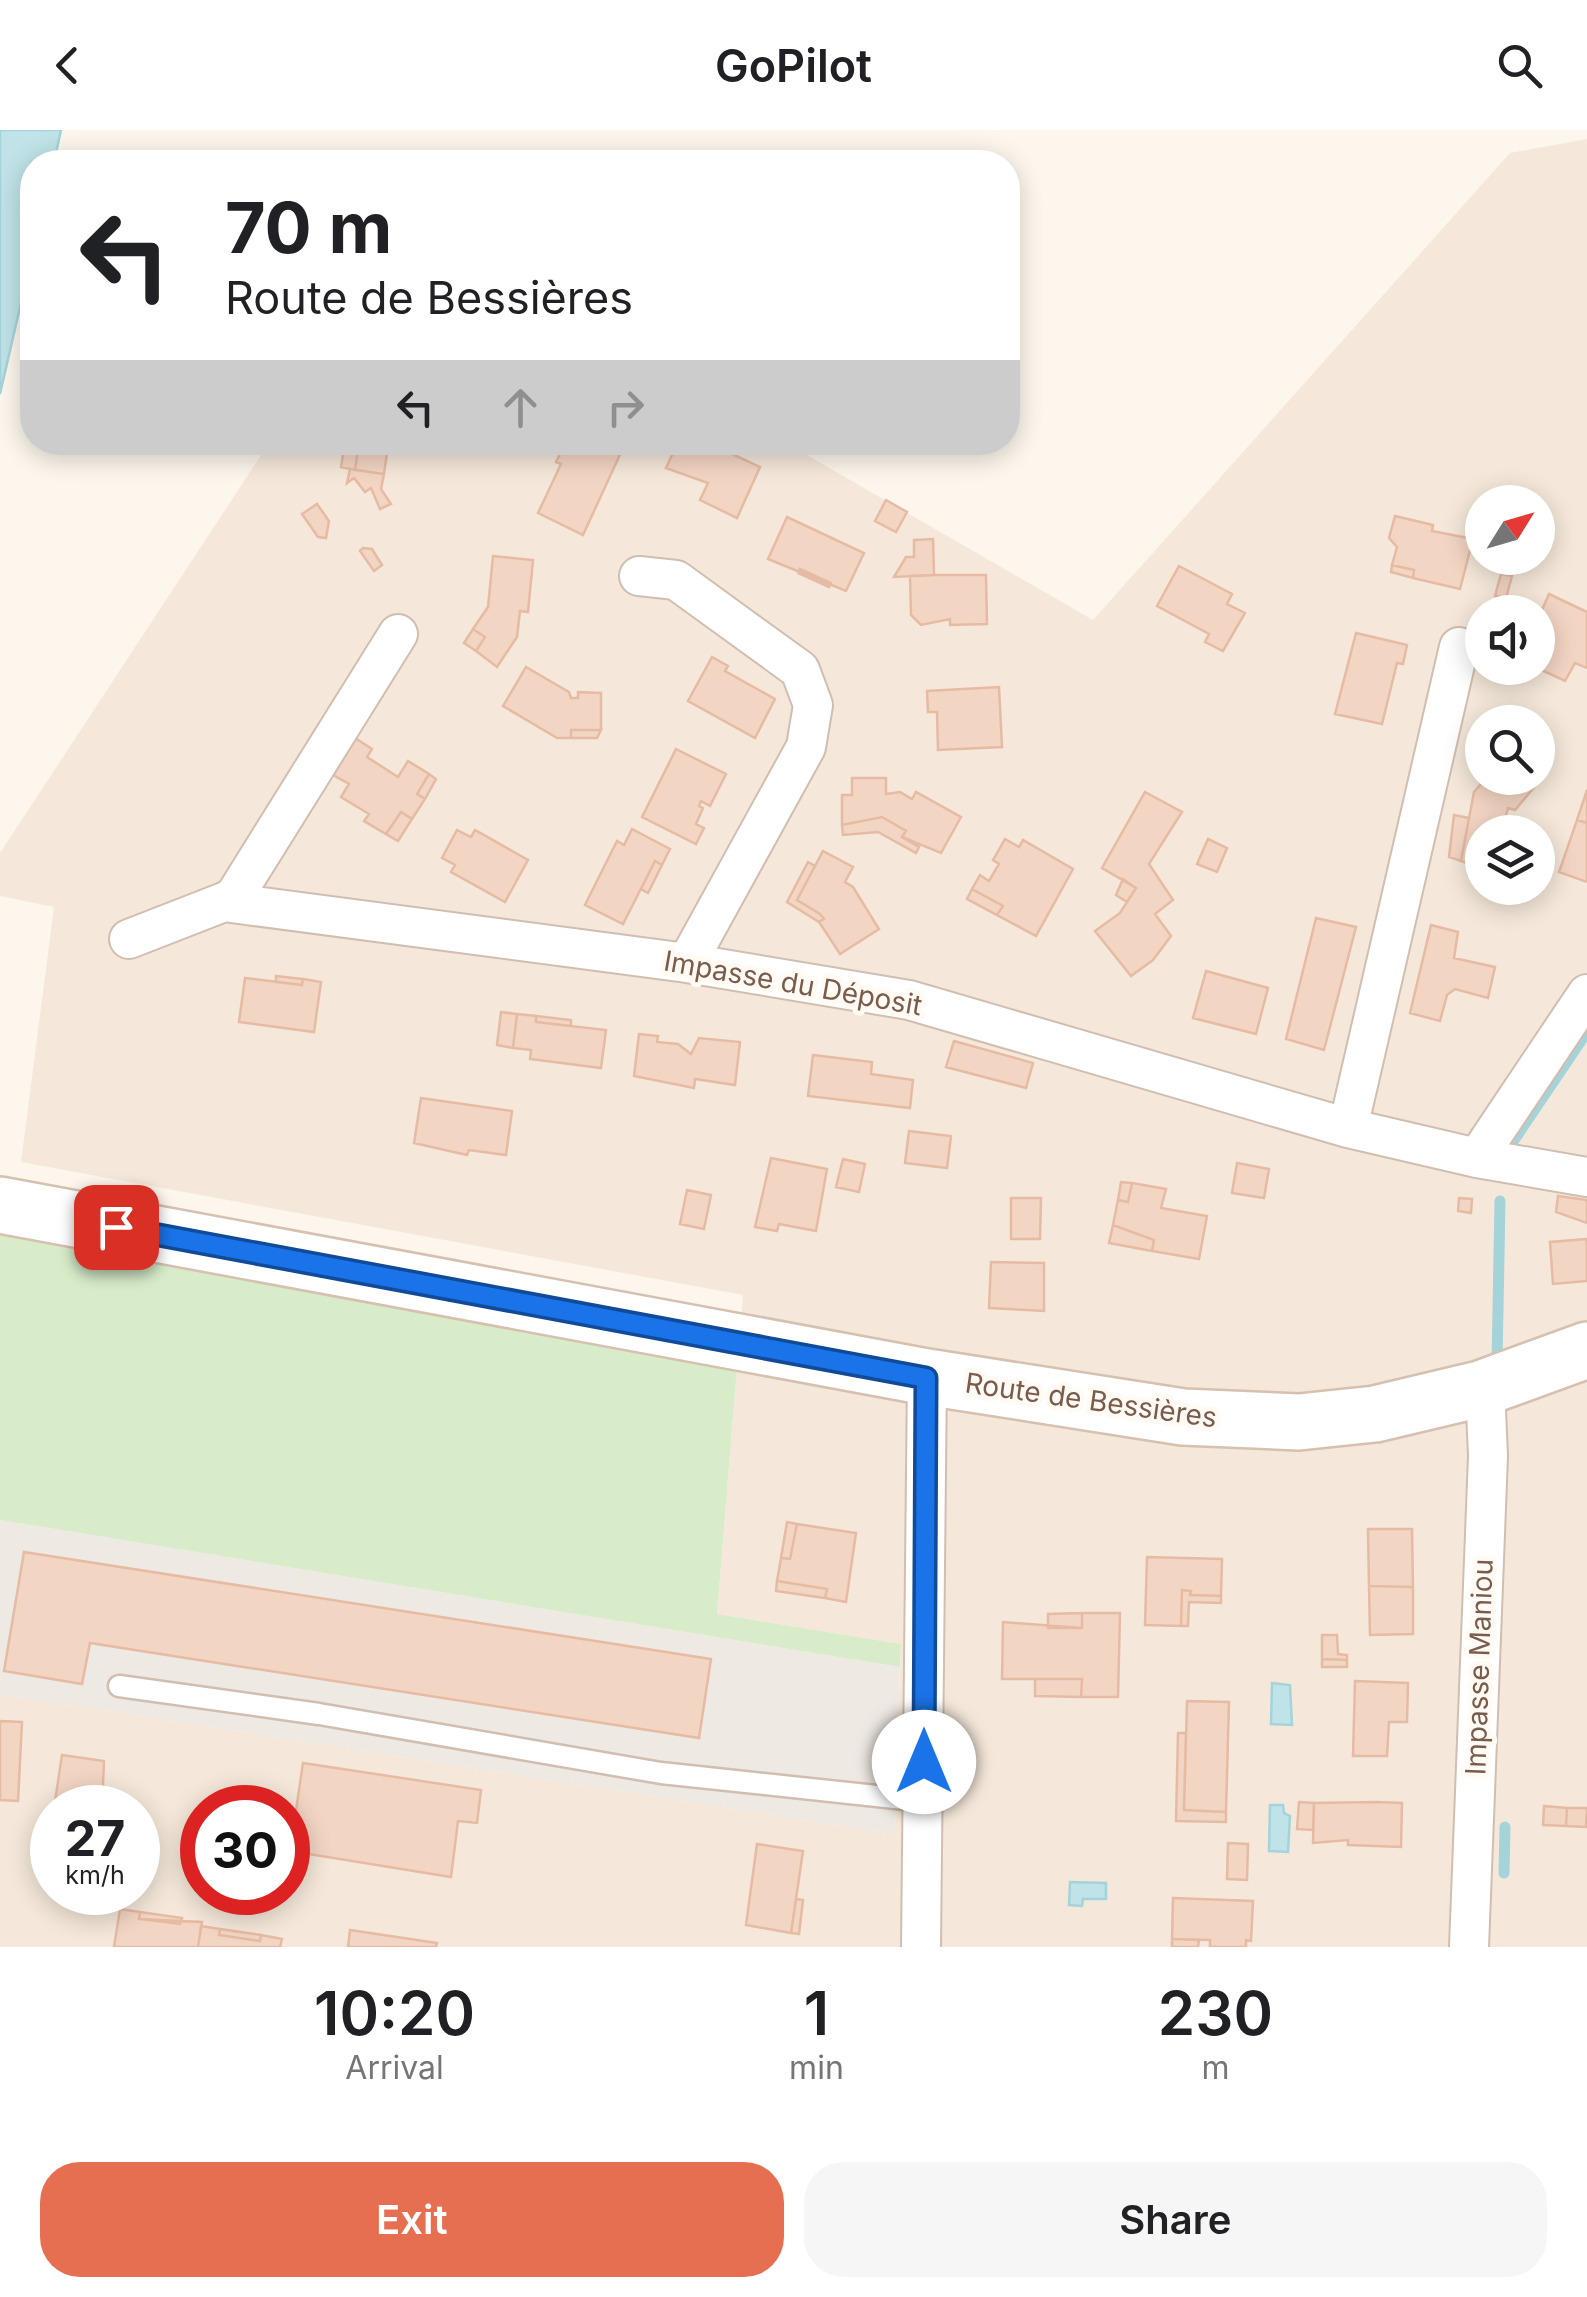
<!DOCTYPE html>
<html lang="en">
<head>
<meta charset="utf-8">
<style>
  :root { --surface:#fff; --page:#f6f6f6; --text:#202124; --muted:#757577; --accent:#e76f51 }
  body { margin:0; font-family:Inter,sans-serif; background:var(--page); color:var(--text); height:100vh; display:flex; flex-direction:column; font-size:38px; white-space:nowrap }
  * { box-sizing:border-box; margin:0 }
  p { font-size:32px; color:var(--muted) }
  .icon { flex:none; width:55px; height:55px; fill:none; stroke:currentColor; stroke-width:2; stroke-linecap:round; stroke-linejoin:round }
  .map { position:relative; height:1817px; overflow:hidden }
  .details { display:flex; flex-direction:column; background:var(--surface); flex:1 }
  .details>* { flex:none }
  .guide { position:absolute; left:20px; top:20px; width:1000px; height:305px; border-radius:40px; box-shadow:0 5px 25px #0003; background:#fff; color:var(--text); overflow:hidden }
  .needle { width:65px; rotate:53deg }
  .controls { position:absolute; left:1465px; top:355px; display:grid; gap:20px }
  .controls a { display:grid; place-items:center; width:90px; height:90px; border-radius:50%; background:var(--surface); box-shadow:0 5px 25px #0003; font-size:50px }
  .speed { position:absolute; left:30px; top:1655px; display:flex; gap:20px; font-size:50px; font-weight:700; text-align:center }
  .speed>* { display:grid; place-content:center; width:130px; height:130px; border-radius:50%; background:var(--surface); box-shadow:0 5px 25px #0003; line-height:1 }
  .speed small { font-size:25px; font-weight:400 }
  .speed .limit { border:15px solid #d22; background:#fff; color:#111 }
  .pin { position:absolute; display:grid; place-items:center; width:85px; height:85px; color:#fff; margin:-42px; border-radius:20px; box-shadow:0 5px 15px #0006 }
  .me { position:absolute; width:110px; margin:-55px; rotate:0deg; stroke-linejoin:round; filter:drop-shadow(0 0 8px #0008) }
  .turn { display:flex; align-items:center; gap:35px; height:210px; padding:0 40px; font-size:45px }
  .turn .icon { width:130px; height:130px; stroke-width:2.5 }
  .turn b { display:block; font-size:70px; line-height:85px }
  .lanes { display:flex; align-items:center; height:95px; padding:0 40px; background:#0003; justify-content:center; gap:50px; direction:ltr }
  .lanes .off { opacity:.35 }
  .eta { display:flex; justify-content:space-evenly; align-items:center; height:170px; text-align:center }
  .eta b { font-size:60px; font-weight:600; line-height:70px }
  .primary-button { display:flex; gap:20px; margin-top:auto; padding:20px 40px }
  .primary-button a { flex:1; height:115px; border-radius:40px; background:var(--accent); color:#fff; font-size:40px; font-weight:600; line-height:115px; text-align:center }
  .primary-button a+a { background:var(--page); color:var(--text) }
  header { display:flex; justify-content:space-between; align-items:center; height:130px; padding:0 40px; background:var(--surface); font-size:45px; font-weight:600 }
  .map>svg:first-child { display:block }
</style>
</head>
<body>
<header><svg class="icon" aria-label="back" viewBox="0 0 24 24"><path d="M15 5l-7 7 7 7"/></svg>GoPilot<svg class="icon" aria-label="search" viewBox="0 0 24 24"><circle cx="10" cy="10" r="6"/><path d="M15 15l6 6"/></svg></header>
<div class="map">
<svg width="1587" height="1817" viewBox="0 0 1587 1817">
  <rect width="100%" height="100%" fill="#fdf6ec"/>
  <path fill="#f5e8da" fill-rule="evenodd" d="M 1587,9 L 1587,1817 L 0,1817 L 0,1564 L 894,1704 L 901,1514 L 717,1484 L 743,1165 L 21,1032 L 54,777 L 0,766 L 0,723 L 269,313 L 786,313 L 1093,490 L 1510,23 ZM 1482,372 L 1538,372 L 1538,428 L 1482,428 ZM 1482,482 L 1538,482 L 1538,538 L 1482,538 ZM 1482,592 L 1538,592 L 1538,648 L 1482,648 ZM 1482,702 L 1538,702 L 1538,758 L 1482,758 ZM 52,1678 L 138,1678 L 138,1762 L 52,1762 ZM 202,1678 L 288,1678 L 288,1762 L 202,1762 Z"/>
  <path fill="#efe9e4" d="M 0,1390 L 900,1537 L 894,1704 L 0,1564 Z"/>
  <path fill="#d8ecc9" d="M 0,1105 L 737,1238 L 717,1484 L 901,1514 L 900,1537 L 0,1390 Z"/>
  <path fill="#bfe3e8" stroke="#a5d3da" stroke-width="2.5" d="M 0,0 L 61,0 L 54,32 L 32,32 L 32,125 L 0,264 Z
    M 1272,1553 L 1290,1555 L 1292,1595 L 1271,1594 Z
    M 1270,1675 L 1283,1675 L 1284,1683 L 1290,1686 L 1288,1722 L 1269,1721 Z
    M 1070,1752 L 1106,1753 L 1106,1769 L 1083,1769 L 1082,1776 L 1069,1775 Z"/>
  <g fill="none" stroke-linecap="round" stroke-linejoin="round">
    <path stroke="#a5d3da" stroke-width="11" d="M 1510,1016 L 1587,902
      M 1497,1233 L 1500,1071
      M 1504,1743 L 1505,1697"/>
  </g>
  <path fill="#f3d5c3" stroke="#e6bba3" stroke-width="2.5" d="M 345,312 L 359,312 L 355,340 L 341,337 Z
    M 359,312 L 388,316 L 384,344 L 355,340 Z
    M 566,312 L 612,312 L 623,318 L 583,405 L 538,383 L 561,334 L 556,332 Z
    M 678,312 L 707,312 L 760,337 L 737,388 L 700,370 L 708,353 L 666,338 Z
    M 350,339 L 384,344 L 381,359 L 391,374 L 380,379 L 371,358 L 365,362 L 354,348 L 347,353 Z
    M 886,370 L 907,382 L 896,402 L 875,391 Z
    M 317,374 L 329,391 L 326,408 L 318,407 L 302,384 Z
    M 1395,386 L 1433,395 L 1432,401 L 1473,409 L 1460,459 L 1413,448 L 1414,440 L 1392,435 L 1397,417 L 1389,408 Z
    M 787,387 L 864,423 L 846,461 L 768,429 Z
    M 933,409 L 934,445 L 894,447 L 906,427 L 914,427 L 914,410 Z
    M 363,418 L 372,419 L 382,435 L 374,441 L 360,421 Z
    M 493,426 L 533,430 L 528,482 L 520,481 L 517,507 L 497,537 L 476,521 L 485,507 L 473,499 L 488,477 Z
    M 1392,435 L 1414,440 L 1413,448 L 1391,442 Z
    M 1179,436 L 1232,464 L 1227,474 L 1245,483 L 1223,521 L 1205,512 L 1209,504 L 1157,476 Z
    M 800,439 L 831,453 L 829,457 L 798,443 Z
    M 1501,444 L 1512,446 L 1506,468 L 1495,466 Z
    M 934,445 L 986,445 L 987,494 L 950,495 L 950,489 L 921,495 L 911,485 L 910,446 Z
    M 1549,464 L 1587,482 L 1587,538 L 1575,533 L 1565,551 L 1537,538 L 1538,489 Z
    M 473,499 L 485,507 L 476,521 L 464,513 Z
    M 1356,503 L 1407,515 L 1403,534 L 1397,533 L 1382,594 L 1335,584 Z
    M 712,527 L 728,536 L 725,541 L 775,569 L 755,608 L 688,571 Z
    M 526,537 L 569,562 L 571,568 L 578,568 L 578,562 L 601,563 L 601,600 L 571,600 L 571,608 L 557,608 L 503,576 Z
    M 999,557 L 1002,617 L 938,620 L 937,582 L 928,582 L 927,561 Z
    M 571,600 L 601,600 L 597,608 L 571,608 Z
    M 355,608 L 372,619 L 367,627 L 398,647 L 408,631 L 429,644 L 417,664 L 425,669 L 412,689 L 401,682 L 386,704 L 364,691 L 369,684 L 341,667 L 349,654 L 333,645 Z
    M 676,619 L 726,644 L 710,676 L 701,671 L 699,676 L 703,678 L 696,694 L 704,698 L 696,714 L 642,687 Z
    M 1538,643 L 1543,647 L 1515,680 L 1508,678 L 1506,685 L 1514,687 L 1511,702 L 1482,702 L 1482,739 L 1461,731 L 1474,662 L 1486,648 L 1538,648 Z
    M 429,644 L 436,649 L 425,669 L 417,664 Z
    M 852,648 L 886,648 L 886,664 L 900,662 L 912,669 L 916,662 L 961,687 L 941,723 L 902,707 L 906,701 L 882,687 L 842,695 L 842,665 L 852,665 Z
    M 1587,660 L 1587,693 L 1577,690 Z
    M 1145,662 L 1182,682 L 1149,734 L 1173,770 L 1155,784 L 1171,806 L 1153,830 L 1131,846 L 1095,801 L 1120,783 L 1136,758 L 1102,738 Z
    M 401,682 L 412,689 L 398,711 L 386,704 Z
    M 1454,685 L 1469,688 L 1461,731 L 1449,727 Z
    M 882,687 L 906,701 L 902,707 L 919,717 L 916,723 L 878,702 L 843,705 L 842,695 Z
    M 1577,690 L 1587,693 L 1587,752 L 1559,742 Z
    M 632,699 L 670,719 L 662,735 L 655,731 L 623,794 L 585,775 L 617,711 L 624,715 Z
    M 457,700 L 471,707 L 475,700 L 528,730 L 505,772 L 451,742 L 455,735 L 442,728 Z
    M 1005,709 L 1019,717 L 1023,710 L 1073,739 L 1036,806 L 997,785 L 1003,776 L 972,759 L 980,745 L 989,751 L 999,734 L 993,730 Z
    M 1208,709 L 1227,718 L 1217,742 L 1197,734 Z
    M 823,721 L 853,737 L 845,752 L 853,757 L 879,799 L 840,824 L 819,792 L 824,789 L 820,784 L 797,770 Z
    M 655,731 L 662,735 L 648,763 L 641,759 Z
    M 808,732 L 815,736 L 797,770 L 820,784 L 824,789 L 819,792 L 787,772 Z
    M 1123,749 L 1136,758 L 1127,772 L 1116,765 Z
    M 972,759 L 1003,776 L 997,785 L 967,769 Z
    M 1316,788 L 1356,797 L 1324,920 L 1286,909 Z
    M 1431,795 L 1458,802 L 1454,828 L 1495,837 L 1488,868 L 1455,859 L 1447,865 L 1440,891 L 1410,883 Z
    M 1206,841 L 1268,858 L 1256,904 L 1193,888 Z
    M 276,846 L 303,849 L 302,855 L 276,852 Z
    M 245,848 L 302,855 L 303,849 L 321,852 L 314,902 L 239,892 Z
    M 501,882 L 517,884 L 513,918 L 497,915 Z
    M 517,884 L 536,886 L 536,892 L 606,900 L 601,938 L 530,929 L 531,920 L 513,918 Z
    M 536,886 L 571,890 L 571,896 L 536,892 Z
    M 639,904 L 658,906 L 657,912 L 678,914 L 691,924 L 699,908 L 740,912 L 735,955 L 695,949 L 694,958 L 634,946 Z
    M 954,911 L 1033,933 L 1026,958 L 946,937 Z
    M 813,925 L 872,932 L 871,944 L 913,950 L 910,978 L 808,966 Z
    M 421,968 L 512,981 L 506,1025 L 469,1020 L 467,1025 L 414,1013 Z
    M 909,1001 L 951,1006 L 947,1038 L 905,1033 Z
    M 771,1028 L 827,1039 L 816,1101 L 779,1094 L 777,1101 L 755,1097 Z
    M 843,1029 L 865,1034 L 859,1062 L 836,1057 Z
    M 1237,1033 L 1269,1039 L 1264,1068 L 1232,1063 Z
    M 1121,1052 L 1132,1053 L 1128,1072 L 1118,1070 Z
    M 1132,1053 L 1166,1059 L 1161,1078 L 1207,1086 L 1199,1129 L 1152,1121 L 1154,1110 L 1113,1095 L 1118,1070 L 1128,1072 Z
    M 687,1060 L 711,1065 L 704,1099 L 680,1094 Z
    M 1558,1066 L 1587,1070 L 1587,1093 L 1556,1082 Z
    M 1011,1068 L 1041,1068 L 1040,1109 L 1011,1109 Z
    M 1459,1068 L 1472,1069 L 1471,1083 L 1458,1081 Z
    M 1113,1095 L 1154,1110 L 1152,1121 L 1109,1113 Z
    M 1587,1109 L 1587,1151 L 1553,1154 L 1550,1112 Z
    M 991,1132 L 1044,1133 L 1044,1181 L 989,1178 Z
    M 787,1392 L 797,1394 L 790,1429 L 781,1428 Z
    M 797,1394 L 856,1403 L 846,1472 L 825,1468 L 827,1459 L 777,1451 L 781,1428 L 790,1429 Z
    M 1368,1399 L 1412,1399 L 1413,1457 L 1369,1456 Z
    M 24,1422 L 711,1529 L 699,1608 L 90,1513 L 82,1554 L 4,1541 Z
    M 1147,1427 L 1222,1429 L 1221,1466 L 1190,1465 L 1191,1461 L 1182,1460 L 1181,1496 L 1145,1495 Z
    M 777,1451 L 827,1459 L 825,1468 L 776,1461 Z
    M 1369,1456 L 1413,1457 L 1413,1504 L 1370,1505 Z
    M 1182,1460 L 1191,1461 L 1190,1465 L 1221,1466 L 1221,1473 L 1189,1472 L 1188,1496 L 1181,1496 Z
    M 1082,1483 L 1120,1483 L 1118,1567 L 1081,1567 L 1082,1549 L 1002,1549 L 1003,1492 L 1082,1498 Z
    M 1082,1483 L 1082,1498 L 1048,1498 L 1048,1484 Z
    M 1322,1505 L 1337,1505 L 1338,1524 L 1347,1525 L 1347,1530 L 1322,1529 Z
    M 1322,1529 L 1347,1530 L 1347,1537 L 1322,1537 Z
    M 1035,1549 L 1082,1549 L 1081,1567 L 1035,1566 Z
    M 1355,1551 L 1408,1553 L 1407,1592 L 1389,1592 L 1387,1626 L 1353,1626 Z
    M 1187,1571 L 1229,1572 L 1226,1682 L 1184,1680 Z
    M 0,1591 L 22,1592 L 18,1671 L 0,1670 Z
    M 1178,1603 L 1186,1603 L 1184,1680 L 1226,1682 L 1226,1692 L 1176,1691 Z
    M 62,1625 L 104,1631 L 102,1678 L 54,1678 Z
    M 303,1633 L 481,1660 L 477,1693 L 458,1691 L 451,1747 L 290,1721 Z
    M 1299,1672 L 1314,1673 L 1313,1700 L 1297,1699 Z
    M 1376,1672 L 1402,1673 L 1401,1717 L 1348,1715 L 1348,1710 L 1313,1713 L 1314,1673 Z
    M 1544,1676 L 1567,1678 L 1566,1696 L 1543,1695 Z
    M 1567,1678 L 1587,1678 L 1586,1697 L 1566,1696 Z
    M 1228,1713 L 1248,1714 L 1247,1750 L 1227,1749 Z
    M 757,1714 L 803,1721 L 791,1803 L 746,1795 Z
    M 1173,1768 L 1253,1771 L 1251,1811 L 1246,1810 L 1246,1817 L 1210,1817 L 1210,1810 L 1172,1809 Z
    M 796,1769 L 803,1770 L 799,1804 L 791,1803 Z
    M 120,1779 L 140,1782 L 139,1789 L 202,1792 L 198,1817 L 114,1817 Z
    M 140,1782 L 182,1788 L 180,1794 L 139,1789 Z
    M 201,1796 L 220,1799 L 219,1805 L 260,1811 L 261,1805 L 282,1809 L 280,1817 L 198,1817 Z
    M 220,1799 L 261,1805 L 260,1811 L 219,1805 Z
    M 350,1800 L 437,1813 L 436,1817 L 348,1817 Z
    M 1172,1809 L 1199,1810 L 1198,1817 L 1172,1817 Z"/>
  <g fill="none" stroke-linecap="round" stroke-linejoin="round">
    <defs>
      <path id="lane" d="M 119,1556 L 319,1584 L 661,1643 L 923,1671"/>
      <path id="street" d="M 639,446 L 676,450 L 800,540 L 813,575 L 806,617 L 687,833
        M 224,772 L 234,767 L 398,504
        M 129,809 L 224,772 L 687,833 L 909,870 L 1348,998 L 1477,1028 L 1587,1047
        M 1348,998 L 1459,517
        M 1477,1028 L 1587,864
        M 921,1817 L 927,1247
        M 1469,1817 L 1488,1326 L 1486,1280 L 1480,1259"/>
      <path id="secondary" d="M 0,1075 L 927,1247 L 1183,1287 L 1299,1292 L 1375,1284 L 1480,1259 L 1587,1220"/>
    </defs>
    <use href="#lane" stroke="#d1beb0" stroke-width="25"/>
    <use href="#street" stroke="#d1beb0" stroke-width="42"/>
    <use href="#secondary" stroke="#d6c0b0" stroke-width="60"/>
    <use href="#lane" stroke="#fff" stroke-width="20"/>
    <use href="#street" stroke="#fff" stroke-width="38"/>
    <use href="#secondary" stroke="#fff" stroke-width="55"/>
  </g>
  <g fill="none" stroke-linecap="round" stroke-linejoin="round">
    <defs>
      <path id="route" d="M 116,1097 L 926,1248 L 924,1632"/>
    </defs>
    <use href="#route" stroke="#114b97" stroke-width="25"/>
    <use href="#route" stroke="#1a73e8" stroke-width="18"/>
  </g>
  <g text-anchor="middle" stroke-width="10" stroke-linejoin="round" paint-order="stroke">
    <g font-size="28" fill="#7a5c4d" stroke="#fffaf3">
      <text transform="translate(793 853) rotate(10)" y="10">Impasse du Déposit</text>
      <text transform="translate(1091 1270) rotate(8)" y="10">Route de Bessières</text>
      <text transform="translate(1479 1537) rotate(-88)" y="10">Impasse Maniou</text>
    </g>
  </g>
</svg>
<div class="controls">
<a><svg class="needle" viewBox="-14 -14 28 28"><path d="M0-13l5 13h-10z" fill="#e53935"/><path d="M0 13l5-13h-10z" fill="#757577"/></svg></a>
<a><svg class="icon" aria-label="sound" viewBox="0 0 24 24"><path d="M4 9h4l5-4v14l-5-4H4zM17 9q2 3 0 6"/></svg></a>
<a><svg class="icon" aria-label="search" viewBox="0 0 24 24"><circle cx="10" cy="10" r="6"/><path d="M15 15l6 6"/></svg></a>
<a><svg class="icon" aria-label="layers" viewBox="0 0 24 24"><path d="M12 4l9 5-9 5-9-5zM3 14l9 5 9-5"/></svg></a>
</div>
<div class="speed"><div>27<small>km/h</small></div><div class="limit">30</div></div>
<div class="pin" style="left:116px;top:1097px;background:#d93025"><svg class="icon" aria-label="arrive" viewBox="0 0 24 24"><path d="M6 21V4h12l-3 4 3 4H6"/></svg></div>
<svg class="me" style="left:924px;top:1632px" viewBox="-20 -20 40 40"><circle r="19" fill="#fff"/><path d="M0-13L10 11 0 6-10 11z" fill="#1a73e8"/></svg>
<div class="guide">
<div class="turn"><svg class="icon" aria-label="left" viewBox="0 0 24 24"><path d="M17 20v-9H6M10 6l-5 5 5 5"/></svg><div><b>70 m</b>Route de Bessières</div></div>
<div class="lanes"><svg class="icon" aria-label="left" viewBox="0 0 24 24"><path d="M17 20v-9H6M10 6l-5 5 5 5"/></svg><svg class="icon off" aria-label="ahead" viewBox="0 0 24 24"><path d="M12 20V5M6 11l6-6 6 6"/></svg><svg class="icon off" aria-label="right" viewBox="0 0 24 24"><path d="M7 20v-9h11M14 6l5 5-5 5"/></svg></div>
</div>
</div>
<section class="details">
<div class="eta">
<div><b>10:20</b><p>Arrival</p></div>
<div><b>1</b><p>min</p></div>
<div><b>230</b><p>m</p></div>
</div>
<div class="primary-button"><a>Exit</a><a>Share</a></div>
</section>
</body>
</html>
